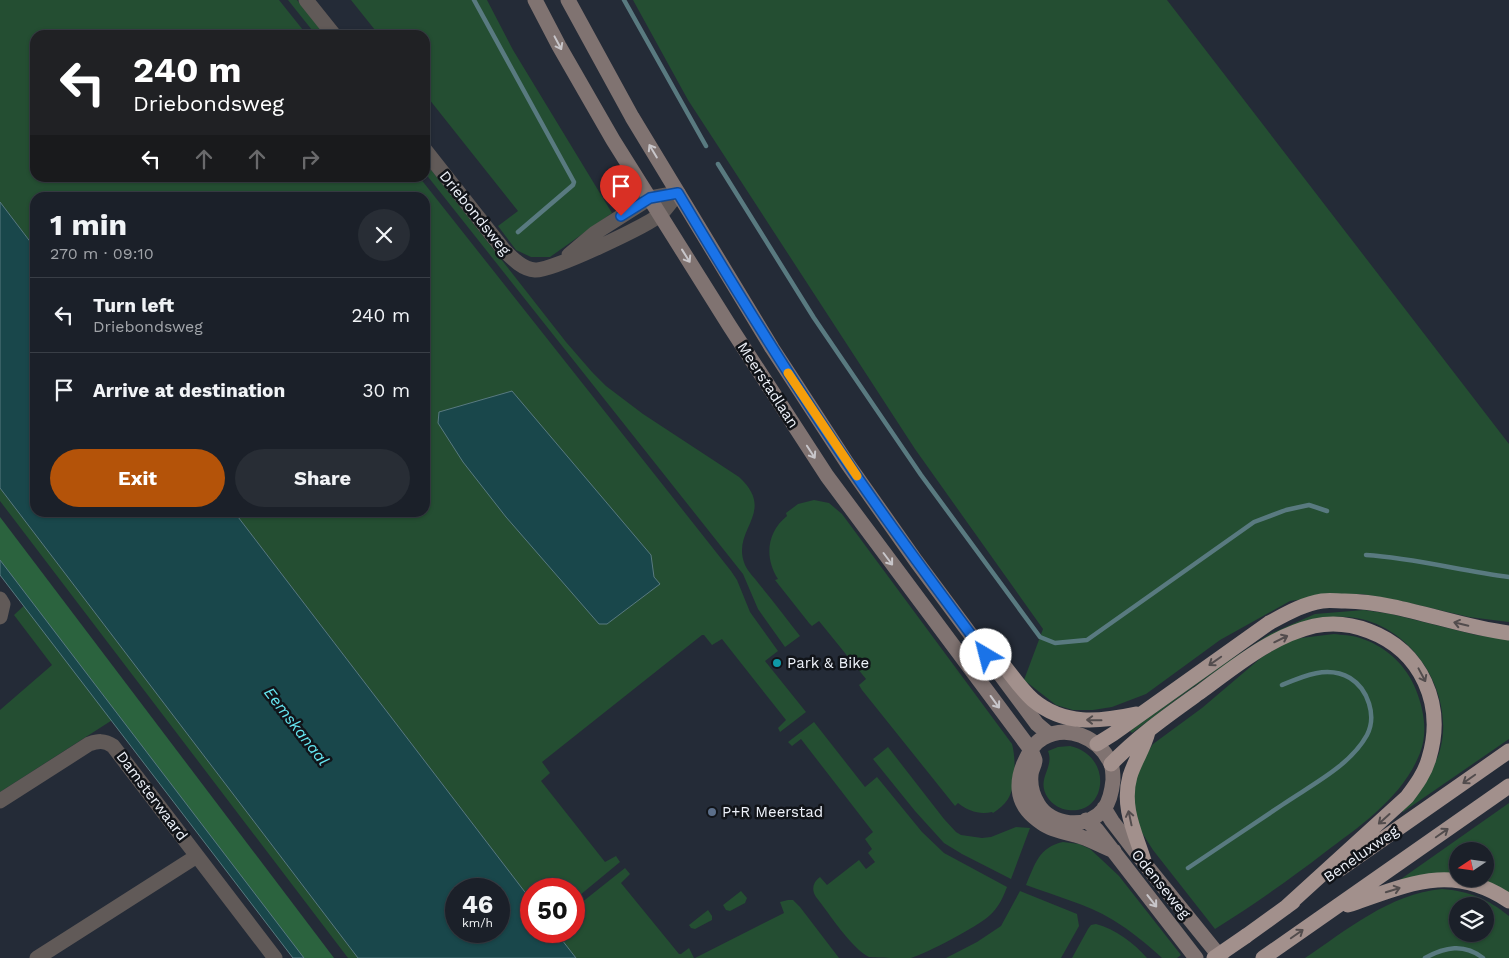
<!DOCTYPE html>
<html lang="en">
<head>
<meta charset="utf-8">
<style>
  :root { --surface:#1b2029; --page:#282d35; --text:#f1f3f6; --muted:#a0a3a8; --line:#393e46; --accent:#b45309 }
  body { margin:0; font-family:"Work Sans",sans-serif; background:var(--page); color:var(--text); height:100vh; display:flex; flex-direction:column; font-size:19px; white-space:nowrap }
  * { box-sizing:border-box; margin:0 }
  p { font-size:16px; color:var(--muted) }
  .icon { flex:none; width:28px; height:28px; fill:none; stroke:currentColor; stroke-width:2; stroke-linecap:round; stroke-linejoin:round }
  .map { position:relative; flex:1; overflow:hidden }
  .side { position:absolute; left:30px; top:192px; width:400px; height:325px; display:flex; flex-direction:column; background:var(--surface); border-radius:15px; box-shadow:0 1px 4px #0004,0 0 0 1px var(--line) }
  .side>* { flex:none }
  .guide { position:absolute; left:30px; top:30px; width:400px; height:152px; border-radius:15px; box-shadow:0 1px 4px #0004,0 0 0 1px var(--line); background:#202124; color:#fff; overflow:hidden }
  .needle { width:32px; rotate:257deg }
  .fabs { position:absolute; left:1449px; top:842px; display:grid; gap:10px }
  .fabs a { display:grid; place-items:center; width:45px; height:45px; border-radius:50%; background:var(--surface); box-shadow:0 1px 4px #0004,0 0 0 1px var(--line); font-size:25px }
  .speed { position:absolute; left:445px; top:878px; display:flex; gap:10px; font-size:25px; font-weight:700; text-align:center }
  .speed>* { display:grid; place-content:center; width:65px; height:65px; border-radius:50%; background:var(--surface); box-shadow:0 1px 4px #0004,0 0 0 1px var(--line); line-height:1 }
  .speed small { font-size:12px; font-weight:400 }
  .speed .limit { border:8px solid #d22; background:#fff; color:#111 }
  .pin { position:absolute; display:grid; place-items:center; width:42px; height:42px; color:#fff; margin:-51px -21px; border-radius:50% 50% 50% 0; rotate:-45deg; box-shadow:0 0 5px #0007 }
  .pin .icon { rotate:45deg }
  .me { position:absolute; width:55px; margin:-28px; rotate:323deg; stroke-linejoin:round; filter:drop-shadow(0 0 4px #0008) }
  .turn { display:flex; align-items:center; gap:18px; height:105px; padding:0 20px; font-size:22px }
  .turn .icon { width:65px; height:65px; stroke-width:2.5 }
  .turn b { display:block; font-size:35px; line-height:42px }
  .lanes { display:flex; align-items:center; height:48px; padding:0 20px; background:#0003; justify-content:center; gap:25px; direction:ltr }
  .lanes .off { opacity:.35 }
  .round { display:grid; place-items:center; flex:none; width:52px; height:52px; border-radius:26px; background:var(--page) }
  .headline { display:flex; align-items:center; justify-content:space-between; height:85px; padding:0 20px }
  h1 { font-size:30px; font-weight:700; line-height:38px }
  .action { display:flex; gap:10px; margin-top:auto; padding:10px 20px }
  .action a { flex:1; height:58px; border-radius:30px; background:var(--accent); color:#fff; font-size:20px; font-weight:700; line-height:58px; text-align:center }
  .action a+a { background:var(--page); color:var(--text) }
  ul { padding:0; list-style:none }
  li { display:flex; align-items:center; gap:15px; height:75px; padding:0 20px; border-top:1px solid var(--line) }
  li div { flex:1 }
  li b { display:block; font-size:19px }
  li em { font-style:normal }
  .map>svg:first-child { display:block }
</style>
</head>
<body>
<div class="map">
<svg width="1509" height="958" viewBox="0 0 1509 958">
  <rect width="100%" height="100%" fill="#242b37"/>
  <path fill="#244e32" fill-rule="evenodd" d="M 0,0 L 279,0 L 307,35 L 35,35 L 35,178 L 420,178 L 731,571 L 737,580 L 750,612 L 778,651 L 765,661 L 806,712 L 780,732 L 778,728 L 786,720 L 722,639 L 712,645 L 704,635 L 702,635 L 542,762 L 550,773 L 541,781 L 605,862 L 616,856 L 620,862 L 574,900 L 574,889 L 531,889 L 531,900 L 235,513 L 425,512 L 425,198 L 35,198 L 35,248 L 0,202 Z
    M 288,0 L 297,0 L 325,35 L 316,35 Z
    M 351,0 L 487,0 L 513,50 L 612,213 L 550,257 L 531,257 L 516,250 L 498,226 L 518,211 L 425,94 L 425,35 L 379,35 Z
    M 633,0 L 1167,0 L 1509,444 L 1509,622 L 1469,617 L 1401,601 L 1362,594 L 1326,596 L 1290,601 L 1220,640 L 1146,694 L 1112,707 L 1093,710 L 1073,710 L 1056,705 L 1024,680 L 1043,629 L 915,449 L 688,100 Z
    M 425,162 L 566,342 L 592,372 L 606,386 L 643,414 L 739,477 C 778,513 730,529 745,565 C 748,572 755,578 759,584 C 773,601 786,618 800,636 L 785,647 L 758,609 L 743,574 L 425,173 Z
    M 0,488 L 358,958 L 348,958 L 0,501 Z
    M 814,500 L 829,503 L 842,514 L 1012,744 C 1016,758 1016,787 1008,799 C 1004,805 999,809 993,813 L 992,812 C 980,815 968,811 958,803 L 955,806 L 862,690 L 859,685 L 866,679 L 819,621 L 812,626 L 809,623 L 775,580 L 778,579 C 764,557 767,532 787,516 L 786,513 L 798,504 Z
    M 28,602 L 117,717 L 0,792 L 0,710 L 52,665 L 14,615 Z
    M 1364,610 L 1391,614 L 1476,635 L 1509,639 L 1509,739 L 1403,812 L 1402,810 C 1416,791 1436,770 1441,746 C 1455,684 1401,611 1334,617 C 1323,618 1306,629 1296,633 C 1275,642 1245,653 1227,664 C 1194,685 1163,710 1132,733 L 1130,731 L 1227,662 L 1270,634 L 1315,614 Z
    M 1334,634 C 1342,635 1352,635 1360,638 C 1386,646 1407,666 1416,690 C 1424,710 1428,733 1420,753 C 1403,797 1360,826 1324,853 C 1289,880 1253,905 1215,929 L 1153,850 L 1139,828 L 1137,823 L 1132,789 L 1137,769 L 1153,744 L 1202,708 L 1262,657 L 1293,639 Z
    M 814,722 L 865,787 L 877,777 L 922,832 L 944,853 L 1007,887 C 1003,898 998,908 989,916 C 977,927 927,953 911,958 C 904,958 876,958 869,957 C 851,948 829,913 816,897 C 811,889 813,882 820,877 L 827,885 L 859,860 L 866,869 L 875,862 L 868,853 L 872,849 L 865,839 L 873,832 L 801,739 L 792,746 L 788,742 Z
    M 1070,746 C 1114,756 1107,815 1068,810 C 1060,809 1053,805 1048,798 C 1035,779 1055,768 1048,751 L 1058,747 Z
    M 888,747 L 944,819 L 956,832 L 961,835 L 982,838 L 991,837 L 1016,827 L 1030,828 L 1011,879 L 962,854 L 944,843 L 915,811 L 873,759 Z
    M 1509,803 L 1509,896 L 1476,879 L 1485,879 L 1485,851 L 1458,851 L 1457,875 L 1391,886 Z
    M 1063,842 L 1079,844 L 1090,849 L 1102,860 L 1119,876 L 1181,955 L 1177,958 L 1162,958 C 1147,944 1131,931 1113,920 C 1087,904 1055,896 1026,885 C 1035,864 1039,847 1063,842 Z
    M 625,868 L 630,874 L 621,883 L 679,954 L 681,954 L 689,948 L 694,958 L 576,958 L 555,931 L 574,931 L 574,905 L 576,907 Z
    M 1442,889 C 1469,891 1488,899 1509,916 L 1509,958 L 1305,958 C 1347,930 1389,894 1442,889 ZM 1458,906 L 1485,906 L 1485,934 L 1458,934 Z
    M 741,891 L 747,898 L 745,903 L 730,911 L 726,910 L 723,905 Z
    M 1020,891 L 1077,914 L 1079,926 L 1061,958 L 946,958 L 977,942 L 1001,926 Z
    M 788,900 L 793,900 L 800,907 L 839,958 L 695,958 L 784,913 L 780,902 Z
    M 708,910 L 712,916 L 712,920 L 695,929 L 691,928 L 689,925 Z
    M 1096,924 C 1115,929 1134,943 1147,958 L 1072,958 L 1088,929 L 1091,925 Z"/>
  <path fill="#2b633e" d="M 0,517 L 334,958 L 299,958 L 0,566 Z"/>
  <path fill="#19474b" stroke="#597a80" fill-rule="evenodd" d="M 0,202 L 35,248 L 35,512 L 235,513 L 531,900 L 531,931 L 555,931 L 576,958 L 358,958 L 0,488 ZM 456,889 L 499,889 L 499,931 L 456,931 Z
    M 512,391 L 651,555 L 654,577 L 660,584 L 607,624 L 599,624 L 506,517 L 463,462 L 438,423 L 439,412 Z
    M 0,560 L 304,958 L 293,958 L 0,575 Z"/>
  <g fill="none" stroke-linecap="round" stroke-linejoin="round">
    <path stroke="#597a80" stroke-width="4.5" d="M 474,0 L 574,182 L 573,185 L 518,232
      M 624,0 L 706,146
      M 718,164 L 814,318 L 921,475 L 1040,637 L 1055,643 L 1087,640 L 1254,522 L 1286,510 L 1309,505 L 1327,511
      M 1366,555 C 1415,558 1461,571 1509,577
      M 1188,868 C 1219,847 1251,826 1282,805 C 1311,785 1350,766 1367,735 C 1377,716 1368,689 1350,678 C 1328,665 1303,676 1282,685
      M 1425,958 C 1445,947 1464,943 1483,958"/>
    <path stroke="#615a58" stroke-width="15" d="M 0,599 L 3,604 L 0,617
      M 0,801 L 89,744 C 98,741 104,740 113,746 L 275,958
      M 37,958 L 197,856"/>
    <path stroke="#615a58" stroke-width="15" d="M 306,0 L 334,35
      M 425,150 L 503,249 C 512,258 522,269 535,270 C 550,272 649,225 661,214 C 667,208 673,199 678,193
      M 569,255 L 595,233 L 650,198 L 678,193"/>
    <path stroke="#807371" stroke-width="15" d="M 535,0 L 559,46 L 613,140 L 729,325 L 827,476 L 1031,750 C 1032,753 1034,757 1035,760 C 1035,765 1031,770 1031,775 C 1030,785 1033,796 1038,804 C 1051,826 1087,830 1104,809 C 1110,801 1112,790 1113,780 C 1113,774 1113,767 1110,762 C 1098,737 1067,724 1043,738 C 1034,743 1030,751 1026,759 C 1016,779 1015,801 1034,817 C 1049,830 1057,830 1075,835 C 1088,838 1101,846 1114,851
      M 568,0 L 632,117 L 772,348 L 847,463 L 916,561 L 1037,724 L 1050,735
      M 1104,808 L 1112,821 L 1145,864 L 1221,958
      M 1086,820 L 1097,830 L 1196,958"/>
    <path stroke="#a2908c" stroke-width="15" d="M 976,642 C 981,645 987,649 992,653 C 1007,666 1017,686 1033,700 C 1064,726 1099,722 1136,714
      M 1097,744 L 1113,734 L 1269,623 C 1286,614 1303,604 1322,601 C 1329,600 1337,601 1345,601 C 1401,602 1453,626 1509,633
      M 1111,764 C 1139,735 1171,713 1203,690 C 1237,665 1272,636 1314,626 C 1333,622 1351,624 1369,631 C 1422,651 1445,705 1429,758 C 1425,773 1416,785 1407,797 L 1285,908
      M 1145,864 C 1136,834 1121,808 1130,776 C 1135,760 1144,748 1148,732
      M 1340,869 L 1509,751
      M 1348,905 C 1407,885 1451,862 1509,901
      M 1246,936 L 1293,902
      M 1263,958 L 1509,786"/>
    <path stroke="#a2908c" stroke-width="15" d="M 1214,958 L 1246,936"/>
  </g>
  <defs><path id="oneway-shaft" d="M-6 0H5M1.5-3L5.5 0L1.5 3" fill="none" stroke-width="1.6" stroke-linecap="round" stroke-linejoin="round" transform="scale(1.25)"/></defs>
  <g stroke="#c8c6ca">
    <use href="#oneway-shaft" transform="translate(558 43) rotate(62)"/>
    <use href="#oneway-shaft" transform="translate(653 151) rotate(-121)"/>
    <use href="#oneway-shaft" transform="translate(686 256) rotate(58)"/>
    <use href="#oneway-shaft" transform="translate(811 452) rotate(57)"/>
    <use href="#oneway-shaft" transform="translate(888 559) rotate(53)"/>
    <use href="#oneway-shaft" transform="translate(995 702) rotate(54)"/>
    <use href="#oneway-shaft" transform="translate(1152 901) rotate(52)"/>
  </g>
  <g stroke="#524c4d">
    <use href="#oneway-shaft" transform="translate(1461 624) rotate(-167)"/>
    <use href="#oneway-shaft" transform="translate(1281 639) rotate(-26)"/>
    <use href="#oneway-shaft" transform="translate(1215 661) rotate(145)"/>
    <use href="#oneway-shaft" transform="translate(1422 675) rotate(62)"/>
    <use href="#oneway-shaft" transform="translate(1094 720) rotate(-179)"/>
    <use href="#oneway-shaft" transform="translate(1469 779) rotate(145)"/>
    <use href="#oneway-shaft" transform="translate(1130 818) rotate(-102)"/>
    <use href="#oneway-shaft" transform="translate(1384 819) rotate(138)"/>
    <use href="#oneway-shaft" transform="translate(1442 833) rotate(-35)"/>
    <use href="#oneway-shaft" transform="translate(1393 890) rotate(-17)"/>
    <use href="#oneway-shaft" transform="translate(1297 934) rotate(-35)"/>
  </g>
  <g fill="none" stroke-linecap="round" stroke-linejoin="round">
    <defs>
      <path id="route" d="M 621,216 L 650,198 L 678,193 C 732,284 787,374 847,462 C 891,528 939,591 986,655"/>
    </defs>
    <use href="#route" stroke="#114b97" stroke-width="12"/>
    <use href="#route" stroke="#1a73e8" stroke-width="9"/>
    <path stroke="#f59e0b" stroke-width="9" d="M 788,373 L 857,476"/>
  </g>
  <circle fill="#0f9aa8" stroke="#111419" stroke-width="2" cx="777" cy="663" r="5"/>
  <circle fill="#5c6f8a" stroke="#111419" stroke-width="2" cx="712" cy="812" r="5"/>
  <g text-anchor="middle" stroke-width="5" stroke-linejoin="round" paint-order="stroke">
    <g font-size="15" fill="#eef2fa" stroke="#111419">
      <text transform="translate(475 213) rotate(51)" y="5">Driebondsweg</text>
      <text transform="translate(768 385) rotate(57)" y="5">Meerstadlaan</text>
      <text transform="translate(152 796) rotate(53)" y="5">Damsterwaard</text>
      <text transform="translate(1361 854) rotate(-35)" y="5">Beneluxweg</text>
      <text transform="translate(1161 884) rotate(51)" y="5">Odenseweg</text>
    </g>
    <g font-size="15" fill="#eef2fa" stroke="#111419" text-anchor="start">
      <text x="787" y="668">Park &amp; Bike</text>
      <text x="722" y="817">P+R Meerstad</text>
    </g>
    <g font-size="16" font-style="italic" fill="#65e5f0" stroke="#111419">
      <text transform="translate(297 726) rotate(52)" y="6">Eemskanaal</text>
    </g>
  </g>
</svg>
<div class="fabs">
<a><svg class="needle" viewBox="-14 -14 28 28"><path d="M0-13l5 13h-10z" fill="#e53935"/><path d="M0 13l5-13h-10z" fill="#a0a3a8"/></svg></a>
<a><svg class="icon" aria-label="layers" viewBox="0 0 24 24"><path d="M12 4l9 5-9 5-9-5zM3 14l9 5 9-5"/></svg></a>
</div>
<div class="speed"><div>46<small>km/h</small></div><div class="limit">50</div></div>
<div class="pin" style="left:621px;top:216px;background:#d93025"><svg class="icon" aria-label="arrive" viewBox="0 0 24 24"><path d="M6 21V4h12l-3 4 3 4H6"/></svg></div>
<svg class="me" style="left:986px;top:655px" viewBox="-20 -20 40 40"><circle r="19" fill="#fff"/><path d="M0-13L10 11 0 6-10 11z" fill="#1a73e8"/></svg>
<div class="guide">
<div class="turn"><svg class="icon" aria-label="left" viewBox="0 0 24 24"><path d="M17 20v-9H6M10 6l-5 5 5 5"/></svg><div><b>240 m</b>Driebondsweg</div></div>
<div class="lanes"><svg class="icon" aria-label="left" viewBox="0 0 24 24"><path d="M17 20v-9H6M10 6l-5 5 5 5"/></svg><svg class="icon off" aria-label="ahead" viewBox="0 0 24 24"><path d="M12 20V5M6 11l6-6 6 6"/></svg><svg class="icon off" aria-label="ahead" viewBox="0 0 24 24"><path d="M12 20V5M6 11l6-6 6 6"/></svg><svg class="icon off" aria-label="right" viewBox="0 0 24 24"><path d="M7 20v-9h11M14 6l5 5-5 5"/></svg></div>
</div>
<section class="side">
<div class="headline"><div><h1>1 min</h1><p>270 m · 09:10</p></div><a class="round"><svg class="icon" aria-label="close" viewBox="0 0 24 24"><path d="M6 6l12 12M18 6L6 18"/></svg></a></div>
<ul>
<li><svg class="icon" aria-label="left" viewBox="0 0 24 24"><path d="M17 20v-9H6M10 6l-5 5 5 5"/></svg><div><b>Turn left</b><p>Driebondsweg</p></div><em>240 m</em></li>
<li><svg class="icon" aria-label="arrive" viewBox="0 0 24 24"><path d="M6 21V4h12l-3 4 3 4H6"/></svg><div><b>Arrive at destination</b></div><em>30 m</em></li>
</ul>
<div class="action"><a>Exit</a><a>Share</a></div>
</section>
</div>
</body>
</html>
